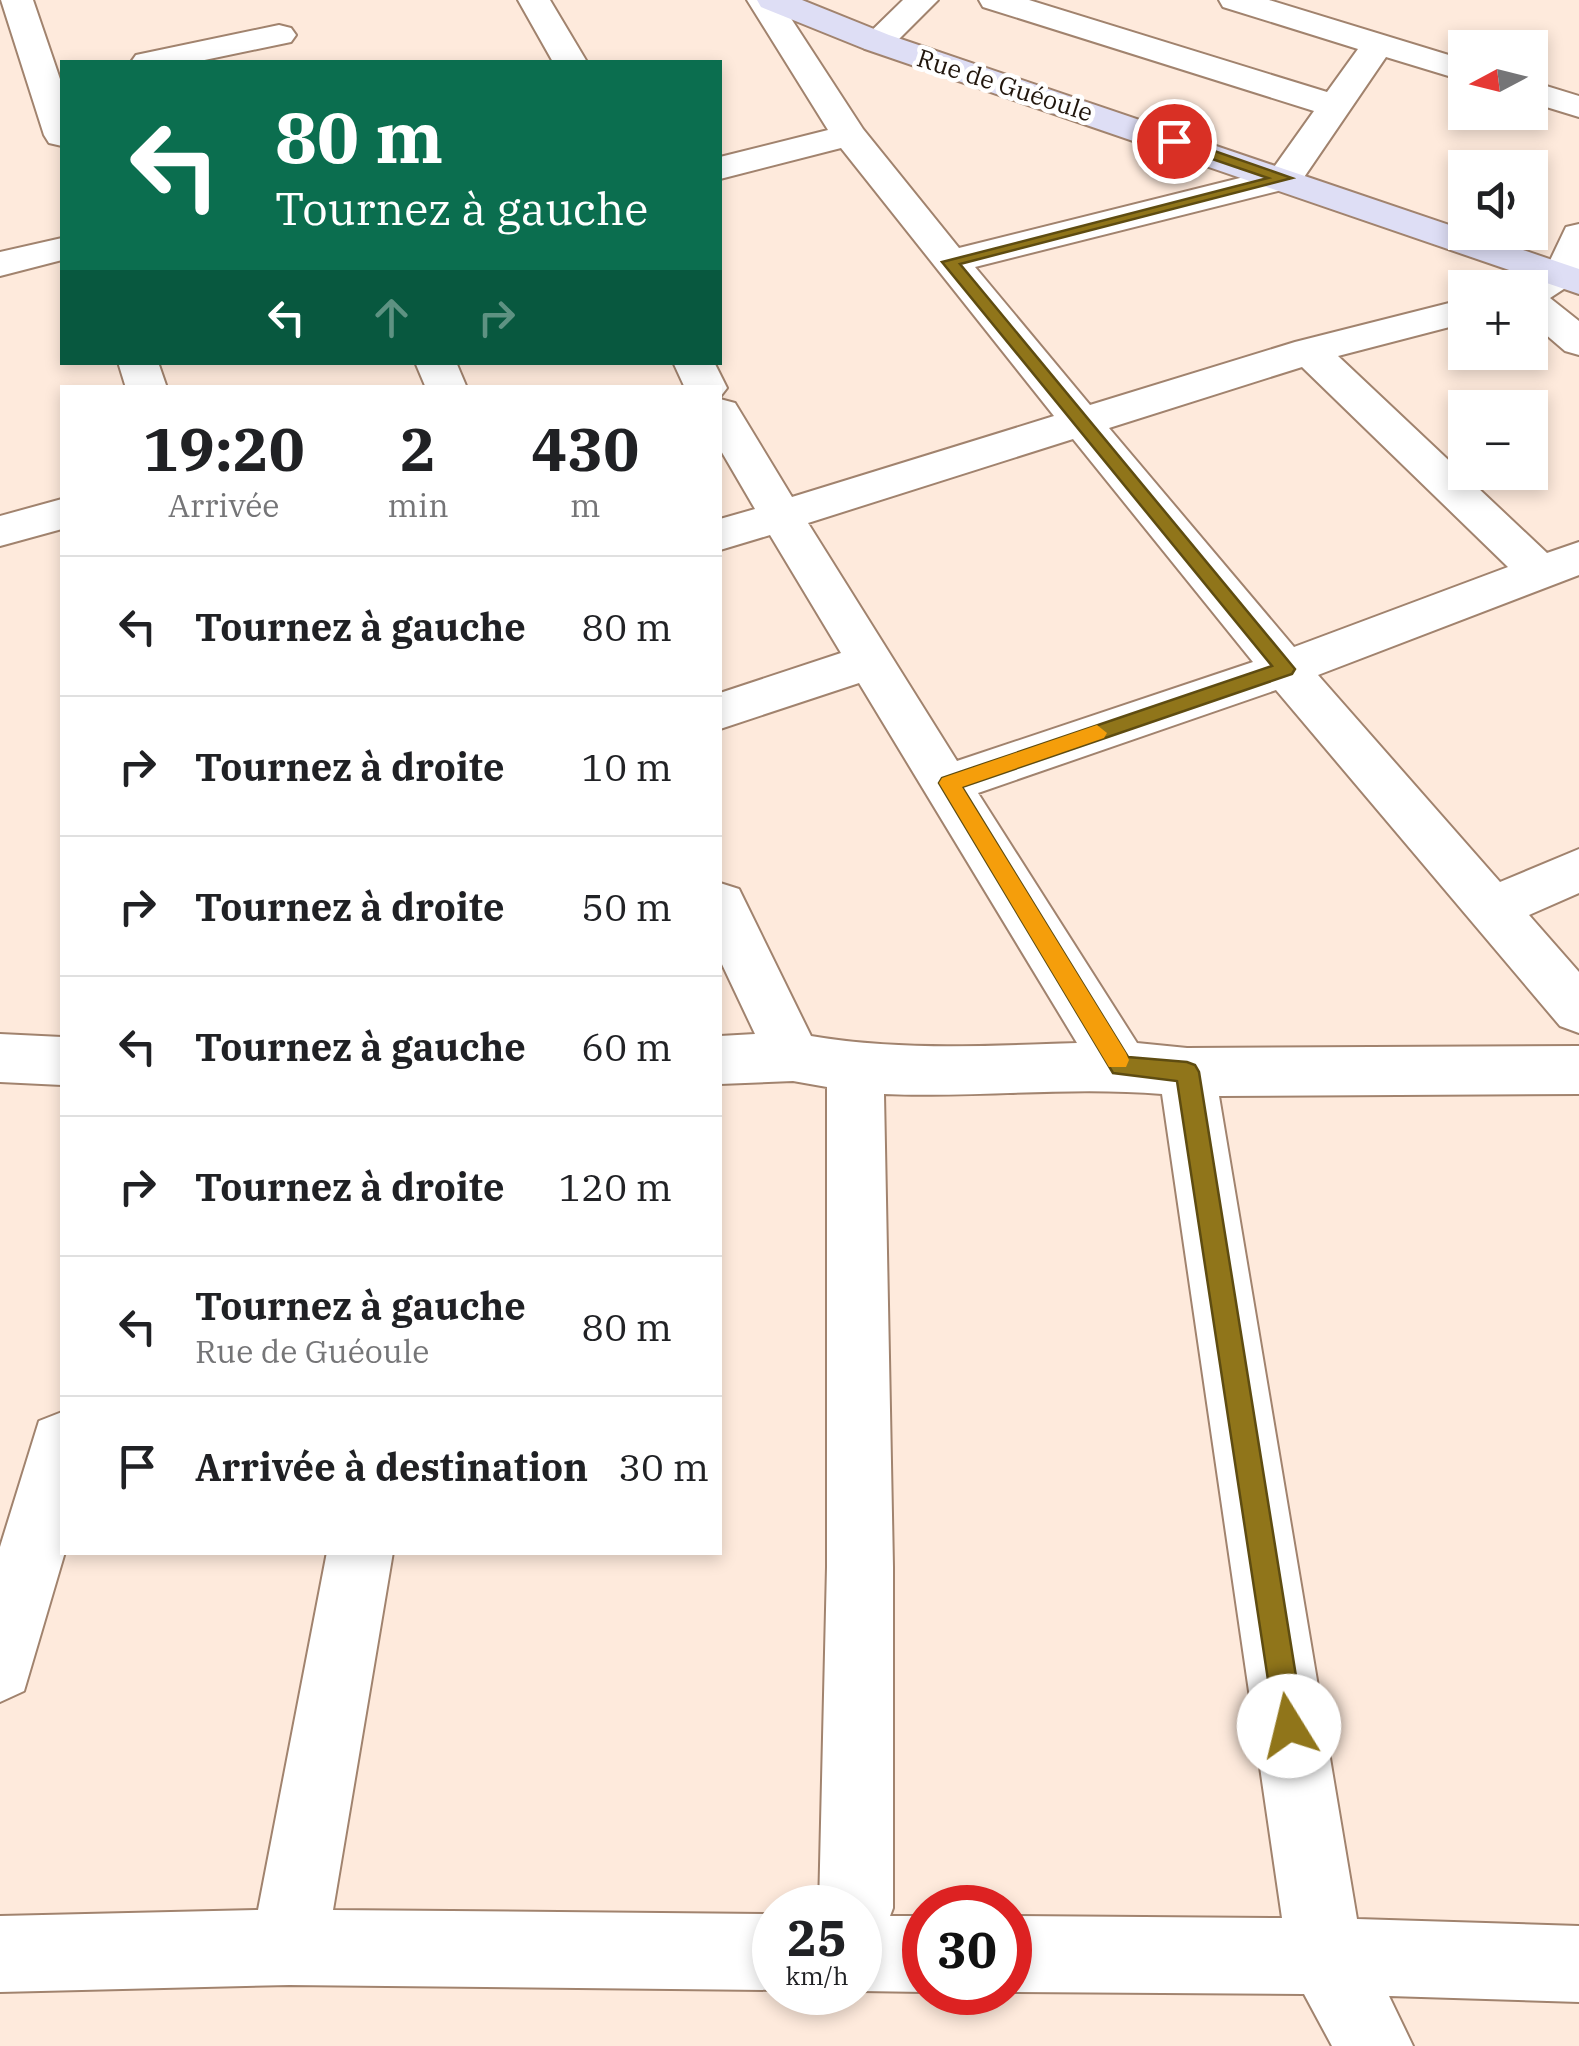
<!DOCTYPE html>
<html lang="fr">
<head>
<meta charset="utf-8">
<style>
  :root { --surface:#fff; --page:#f2f2f2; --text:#202124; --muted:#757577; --line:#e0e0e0 }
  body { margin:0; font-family:"IBM Plex Serif",serif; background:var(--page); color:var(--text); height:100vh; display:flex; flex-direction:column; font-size:38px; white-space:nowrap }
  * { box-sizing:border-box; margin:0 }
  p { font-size:32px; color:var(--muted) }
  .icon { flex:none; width:55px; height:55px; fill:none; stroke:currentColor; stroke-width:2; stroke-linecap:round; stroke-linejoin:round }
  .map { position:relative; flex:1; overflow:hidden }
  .drawer { position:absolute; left:60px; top:385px; width:662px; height:1170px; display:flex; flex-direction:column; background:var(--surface); border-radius:0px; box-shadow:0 5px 15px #0003 }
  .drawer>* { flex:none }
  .top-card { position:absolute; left:60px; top:60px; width:662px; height:305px; border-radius:0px; box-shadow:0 5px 15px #0003; background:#0b6e4f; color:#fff; overflow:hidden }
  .needle { width:65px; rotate:263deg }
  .controls { position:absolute; left:1448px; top:30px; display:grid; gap:20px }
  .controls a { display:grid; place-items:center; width:100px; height:100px; border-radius:0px; background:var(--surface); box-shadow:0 5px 15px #0003; font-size:50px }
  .speed { position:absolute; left:752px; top:1885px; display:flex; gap:20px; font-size:50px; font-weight:700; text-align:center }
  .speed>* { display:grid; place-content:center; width:130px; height:130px; border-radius:50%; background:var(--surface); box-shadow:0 5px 15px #0003; line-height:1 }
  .speed small { font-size:25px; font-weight:400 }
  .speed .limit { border:15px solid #d22; background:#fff; color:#111 }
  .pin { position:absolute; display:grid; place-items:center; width:85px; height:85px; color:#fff; margin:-42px; border:5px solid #fff; border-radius:50%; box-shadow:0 2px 10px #0007 }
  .me { position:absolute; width:110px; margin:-55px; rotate:351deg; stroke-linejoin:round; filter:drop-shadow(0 0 8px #0008) }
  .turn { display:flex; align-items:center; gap:35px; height:210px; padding:0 50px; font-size:45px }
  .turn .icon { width:130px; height:130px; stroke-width:2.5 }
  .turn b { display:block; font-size:70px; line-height:85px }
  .lanes { display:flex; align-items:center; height:95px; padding:0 50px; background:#0003; justify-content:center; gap:50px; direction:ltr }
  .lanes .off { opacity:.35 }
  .eta { display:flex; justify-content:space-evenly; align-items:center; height:170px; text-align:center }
  .eta b { font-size:60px; font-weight:700; line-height:70px }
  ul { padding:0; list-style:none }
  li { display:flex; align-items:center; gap:30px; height:140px; padding:0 50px; border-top:2px solid var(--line) }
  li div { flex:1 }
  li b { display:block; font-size:38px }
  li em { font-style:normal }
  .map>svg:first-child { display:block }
</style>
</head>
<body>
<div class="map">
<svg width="1579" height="2046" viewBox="0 0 1579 2046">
  <rect width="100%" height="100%" fill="#feeadc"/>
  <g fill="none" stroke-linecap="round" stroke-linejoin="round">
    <defs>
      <path id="minor" d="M 1,0 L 33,0 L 62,85 L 62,146 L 49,143 L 44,135 Z
        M 518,0 L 550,0 L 587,62 L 553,62 Z
        M 747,0 L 779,0 L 863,129 L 959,248 L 1272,170 L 1314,111 L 983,7 L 979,0 L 1029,0 L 1327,92 L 1358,49 L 1223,7 L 1219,0 L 1269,0 L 1465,60 L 1465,81 L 1386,57 L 1298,186 L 975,267 L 1090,405 L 1295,342 L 1465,299 L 1465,323 L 1338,356 L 1547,553 L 1579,542 L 1579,575 L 1318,675 L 1500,882 L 1579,849 L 1579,893 L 1529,915 L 1579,972 L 1579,1033 L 1560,1026 L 1276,690 L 978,793 L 1137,1043 L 1187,1048 L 1579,1046 L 1579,1094 L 1219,1096 L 1357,1919 L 1579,1926 L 1579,2002 L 1389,1996 L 1413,2046 L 1332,2046 L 1304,1994 L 1010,1992 L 1010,1916 L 1282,1918 L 1162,1094 C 1070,1086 976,1098 884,1094 L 893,1567 L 893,1908 L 890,1916 L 925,1916 L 925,1992 L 860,1991 L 860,1908 L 819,1908 L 827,1567 L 827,1087 L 793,1081 L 720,1084 L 720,1036 L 755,1034 L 720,960 L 720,883 L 739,889 L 811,1036 C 899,1051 988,1046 1077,1043 L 859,683 L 720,729 L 720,693 L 841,653 L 770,535 L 720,550 L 720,519 L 755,509 L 720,449 L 720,399 L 735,403 L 792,497 L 1054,416 L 841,148 L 720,179 L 720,157 L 828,130 ZM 1302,367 L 1508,567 L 1294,647 L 1109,428 ZM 1073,439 L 1253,662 L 957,761 L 808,523 Z
        M 903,0 L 938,0 L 889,49 L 865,49 L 860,42 Z
        M 279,25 L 291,28 L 296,35 L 291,42 L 195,62 L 131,62 L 136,55 Z
        M 1530,81 L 1579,96 L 1579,117 L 1530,102 Z
        M 1579,224 L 1579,279 L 1550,298 L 1579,321 L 1579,355 L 1565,351 L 1530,321 L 1530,288 L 1514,288 L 1546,269 L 1566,227 Z
        M 62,238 L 62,260 L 0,276 L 0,252 Z
        M 118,362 L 158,362 L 167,388 L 126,388 Z
        M 415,362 L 456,362 L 467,388 L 426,388 Z
        M 673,362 L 714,362 L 727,388 L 720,397 L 720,388 L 685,388 Z
        M 62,499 L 62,529 L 0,546 L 0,516 Z
        M 0,1034 L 62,1037 L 62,1085 L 0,1082 Z
        M 62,1412 L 65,1552 L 24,1691 L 0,1702 L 0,1547 L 39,1421 Z
        M 327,1552 L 393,1552 L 333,1910 L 775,1914 L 775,1990 L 289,1985 L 0,1992 L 0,1916 L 258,1910 Z"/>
      <path id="secondary" d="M 757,0 L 802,0 L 889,35 L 1579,269 L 1579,294 L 865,49 L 761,7 Z"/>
    </defs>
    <use href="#minor" stroke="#a1836e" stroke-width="4"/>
    <use href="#secondary" stroke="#a1836e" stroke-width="4"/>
    <use href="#minor" fill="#fff" fill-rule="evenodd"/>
    <use href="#secondary" fill="#dedef5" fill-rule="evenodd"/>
  </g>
  <path fill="#90751a" stroke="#5e4c11" stroke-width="2.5" d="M 1174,137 L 1292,178 L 960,264 L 1295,669 L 1292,674 L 962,787 L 1128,1057 L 1187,1062 L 1195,1065 L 1199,1072 L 1304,1726 L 1300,1736 L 1289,1740 L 1279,1736 L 1275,1726 L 1177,1081 L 1113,1073 L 939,783 L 942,778 L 1272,666 L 942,262 L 1268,178 L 1168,144 L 1166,141 Z"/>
  <path fill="#f59e0b" d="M 1097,725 L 1107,733 L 1104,738 L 962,787 L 1126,1053 L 1129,1060 L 1126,1067 L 1109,1067 L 939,783 L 942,778 Z"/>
  <g text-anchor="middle" stroke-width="9" stroke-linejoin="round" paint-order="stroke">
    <g font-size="25" fill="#20150c" stroke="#fff">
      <text transform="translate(1005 85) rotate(18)" y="9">Rue de Guéoule</text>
    </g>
  </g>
</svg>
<div class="controls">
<a><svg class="needle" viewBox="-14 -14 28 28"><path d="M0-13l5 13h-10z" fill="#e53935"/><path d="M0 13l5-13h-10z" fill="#757577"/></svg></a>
<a><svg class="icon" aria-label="sound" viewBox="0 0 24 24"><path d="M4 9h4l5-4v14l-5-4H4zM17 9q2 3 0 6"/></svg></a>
<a>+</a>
<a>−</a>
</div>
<div class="speed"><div>25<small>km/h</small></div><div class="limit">30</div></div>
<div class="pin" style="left:1174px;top:141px;background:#d93025"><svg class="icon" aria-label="arrive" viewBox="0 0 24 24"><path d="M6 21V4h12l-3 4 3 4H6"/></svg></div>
<svg class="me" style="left:1289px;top:1726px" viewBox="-20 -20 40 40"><circle r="19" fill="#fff"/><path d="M0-13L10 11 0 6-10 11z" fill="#90751a"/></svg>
<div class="top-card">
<div class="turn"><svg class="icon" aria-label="left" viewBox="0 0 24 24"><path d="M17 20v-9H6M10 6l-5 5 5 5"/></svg><div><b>80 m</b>Tournez à gauche</div></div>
<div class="lanes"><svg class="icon" aria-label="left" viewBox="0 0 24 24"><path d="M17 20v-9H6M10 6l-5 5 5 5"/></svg><svg class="icon off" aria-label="ahead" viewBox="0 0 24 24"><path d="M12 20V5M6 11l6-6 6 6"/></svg><svg class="icon off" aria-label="right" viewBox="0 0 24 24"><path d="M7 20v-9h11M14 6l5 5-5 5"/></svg></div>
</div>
<section class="drawer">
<div class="eta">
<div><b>19:20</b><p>Arrivée</p></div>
<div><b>2</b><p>min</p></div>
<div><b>430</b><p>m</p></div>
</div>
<ul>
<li><svg class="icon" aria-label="left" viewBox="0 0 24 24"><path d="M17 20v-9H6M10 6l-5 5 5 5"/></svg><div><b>Tournez à gauche</b></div><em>80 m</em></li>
<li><svg class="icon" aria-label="right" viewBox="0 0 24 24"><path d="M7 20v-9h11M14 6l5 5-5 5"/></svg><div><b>Tournez à droite</b></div><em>10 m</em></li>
<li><svg class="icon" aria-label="right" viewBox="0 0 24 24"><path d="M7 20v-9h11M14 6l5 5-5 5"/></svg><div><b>Tournez à droite</b></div><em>50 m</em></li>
<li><svg class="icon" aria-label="left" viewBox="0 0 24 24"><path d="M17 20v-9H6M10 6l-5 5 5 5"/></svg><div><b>Tournez à gauche</b></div><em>60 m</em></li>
<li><svg class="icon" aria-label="right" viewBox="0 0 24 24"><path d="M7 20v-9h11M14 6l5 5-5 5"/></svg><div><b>Tournez à droite</b></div><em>120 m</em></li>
<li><svg class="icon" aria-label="left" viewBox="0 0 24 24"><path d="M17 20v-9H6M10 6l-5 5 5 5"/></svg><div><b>Tournez à gauche</b><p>Rue de Guéoule</p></div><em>80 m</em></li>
<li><svg class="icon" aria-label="arrive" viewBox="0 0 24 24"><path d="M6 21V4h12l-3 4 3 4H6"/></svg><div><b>Arrivée à destination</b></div><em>30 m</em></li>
</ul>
</section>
</div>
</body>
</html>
